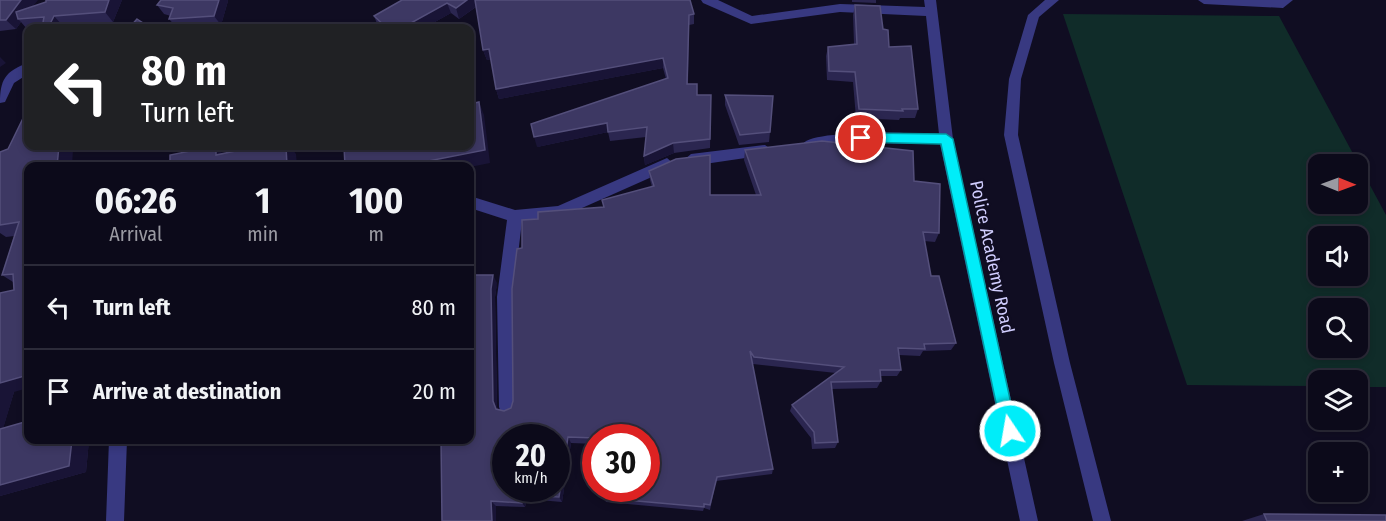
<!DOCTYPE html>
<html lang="en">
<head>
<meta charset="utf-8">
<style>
  :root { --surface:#0c0a1a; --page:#1a1827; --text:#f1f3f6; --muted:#9a9aa2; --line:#2c2b39 }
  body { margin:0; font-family:"Fira Sans Condensed",sans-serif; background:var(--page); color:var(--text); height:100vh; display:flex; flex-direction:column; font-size:22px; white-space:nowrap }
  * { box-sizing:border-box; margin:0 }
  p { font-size:20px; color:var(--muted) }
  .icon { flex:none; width:33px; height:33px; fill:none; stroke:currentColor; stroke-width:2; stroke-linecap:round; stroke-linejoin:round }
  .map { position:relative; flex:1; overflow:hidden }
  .panel { position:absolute; left:24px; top:162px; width:450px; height:282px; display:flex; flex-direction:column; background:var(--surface); border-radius:12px; box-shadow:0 3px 9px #0003,0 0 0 2px var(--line) }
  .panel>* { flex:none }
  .hud { position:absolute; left:24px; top:24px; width:450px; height:126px; border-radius:12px; box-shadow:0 3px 9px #0003,0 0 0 2px var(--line); background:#202124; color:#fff; overflow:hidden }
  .needle { width:39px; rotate:91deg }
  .fabs { position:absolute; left:1308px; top:154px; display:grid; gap:12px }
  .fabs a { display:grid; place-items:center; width:60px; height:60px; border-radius:12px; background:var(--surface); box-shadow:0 3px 9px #0003,0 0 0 2px var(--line); font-size:30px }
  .speed { position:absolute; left:492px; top:424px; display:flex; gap:12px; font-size:30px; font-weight:700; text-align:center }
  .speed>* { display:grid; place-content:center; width:78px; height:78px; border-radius:50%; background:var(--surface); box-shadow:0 3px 9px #0003,0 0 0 2px var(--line); line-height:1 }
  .speed small { font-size:15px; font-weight:400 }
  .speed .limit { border:9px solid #d22; background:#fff; color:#111 }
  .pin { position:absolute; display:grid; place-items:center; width:51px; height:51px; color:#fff; margin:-26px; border:3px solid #fff; border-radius:50%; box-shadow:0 2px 6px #0007 }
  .me { position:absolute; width:66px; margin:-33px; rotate:348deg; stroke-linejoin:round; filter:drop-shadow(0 0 4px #0008) }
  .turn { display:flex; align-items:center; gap:21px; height:126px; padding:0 18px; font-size:27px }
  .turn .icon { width:78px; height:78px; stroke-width:2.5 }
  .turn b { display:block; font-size:42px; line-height:51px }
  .eta { display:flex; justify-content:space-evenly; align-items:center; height:102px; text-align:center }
  .eta b { font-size:36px; font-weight:700; line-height:42px }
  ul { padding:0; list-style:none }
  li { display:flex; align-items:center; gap:18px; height:84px; padding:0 18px; border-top:2px solid var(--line) }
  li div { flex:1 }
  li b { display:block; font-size:22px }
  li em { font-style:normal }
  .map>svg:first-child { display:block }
</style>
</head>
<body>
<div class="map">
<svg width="1386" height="521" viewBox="0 0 1386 521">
  <rect width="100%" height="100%" fill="#100d22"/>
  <path fill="#102c29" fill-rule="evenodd" d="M 1063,14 L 1279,16 L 1386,215 L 1386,387 L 1358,387 L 1358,381 L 1318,381 L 1318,386 L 1187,385 ZM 1318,165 L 1358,165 L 1358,204 L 1318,204 ZM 1318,237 L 1358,237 L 1358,276 L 1318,276 ZM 1318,309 L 1358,309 L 1358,348 L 1318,348 Z"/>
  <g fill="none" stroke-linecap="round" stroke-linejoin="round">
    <path fill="#383981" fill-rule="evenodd" d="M 701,0 L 718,0 L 752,16 L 840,4 L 925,7 L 924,0 L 936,0 L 953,139 L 1038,521 L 1020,521 L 940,144 L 861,143 L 810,149 L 803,144 C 812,129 918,133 939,134 L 926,16 L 840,12 L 751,24 L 703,3 Z
      M 1045,0 L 1059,0 L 1039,17 L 1021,79 L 1018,135 L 1070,363 L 1111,521 L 1093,521 L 1054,363 L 1004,135 L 1009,79 L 1028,15 Z
      M 1198,0 L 1293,0 L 1283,8 L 1204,4 Z
      M 28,63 L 28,74 L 14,83 L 5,102 L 0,103 C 0,80 5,71 28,63 Z
      M 765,145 L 772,150 L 765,155 L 691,166 L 684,160 L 691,154 Z
      M 667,158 L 674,164 L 672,168 L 564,216 L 522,221 L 513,297 L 515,407 L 513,413 L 507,415 L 501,413 L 499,407 L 497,297 L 507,220 L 470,208 L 470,196 L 515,210 L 558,206 Z
      M 109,440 L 127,440 L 124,521 L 106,521 Z"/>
  </g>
  <path fill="#2b2650" d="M 0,0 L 33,6 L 46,2 L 46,0 L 122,0 L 113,22 L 27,29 L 21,22 L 16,29 L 0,31 Z
    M 161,0 L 227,0 L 228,1 L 221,25 L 177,28 L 169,19 L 171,16 L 164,14 L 157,5 Z
    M 402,0 L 694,14 L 694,24 L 689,25 L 688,84 L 697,95 L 711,95 L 710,148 L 674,153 L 645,165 L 644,156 L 646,137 L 610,141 L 608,132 L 537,147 L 666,79 L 663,68 L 499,99 L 496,89 L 491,59 L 487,60 L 483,50 L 476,7 L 459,19 L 451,13 L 424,28 L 381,28 L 378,26 L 374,16 Z
    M 852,0 L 876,0 L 876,3 L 852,2 Z
    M 855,5 L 883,29 L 889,47 L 918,109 L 915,118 L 900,118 L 899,120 L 856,118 L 853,82 L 827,80 L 826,56 L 828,47 L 854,44 L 853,15 Z
    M 725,95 L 770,132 L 769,142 L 739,145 L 725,105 Z
    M 73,150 L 28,166 L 14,392 L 3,428 L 28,440 L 89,440 L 86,472 L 0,496 L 0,293 L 14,290 L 13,282 L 2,275 L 14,236 L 6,237 L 0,233 L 0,152 Z
    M 745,150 L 914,181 L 939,233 L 935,242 L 924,241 L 931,276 L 956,343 L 951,350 L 923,351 L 920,356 L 899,355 L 901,370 L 897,376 L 880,376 L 881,381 L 877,388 L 831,389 L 838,442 L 835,448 L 812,449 L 811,438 L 790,411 L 792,405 L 836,373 L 753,364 L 752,363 L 773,469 L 772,474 L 716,481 L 710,510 L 704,508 L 703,511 L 606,502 L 604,498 L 646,438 L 596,438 L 596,444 L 571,443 L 562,502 L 527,499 L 525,507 L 496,506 L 496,521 L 442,521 L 497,283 L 495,297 L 497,407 L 498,410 L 504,411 L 511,408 L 513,401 L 522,248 L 538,219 L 604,207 L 602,200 L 652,187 L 650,180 L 649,171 L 710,195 L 756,195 L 744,160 Z
    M 1264,514 L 1386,521 L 1242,521 Z"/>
  <path fill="#191436" d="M 21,0 L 38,0 L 24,18 L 18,19 L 21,22 L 16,29 L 6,20 Z
    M 109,0 L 122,0 L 113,22 L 105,12 Z
    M 219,0 L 227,0 L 228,1 L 221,25 L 214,16 Z
    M 467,0 L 476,0 L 477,6 L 459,19 L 456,8 Z
    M 447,3 L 451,13 L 424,28 L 402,28 Z
    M 54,16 L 63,26 L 62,28 L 48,28 Z
    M 143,23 L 147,28 L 140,28 Z
    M 489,49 L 492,59 L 487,60 L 483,50 Z
    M 0,57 L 6,63 L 0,67 Z
    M 663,58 L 663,68 L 499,99 L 496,89 Z
    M 479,102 L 484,115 L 490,163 L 470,167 L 403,166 Z
    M 607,123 L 608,132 L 537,147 L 534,137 Z
    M 673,143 L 674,153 L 645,165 L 644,156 Z
    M 59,146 L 88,146 L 73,150 L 72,166 L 57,166 Z
    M 216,146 L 228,160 L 216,155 Z
    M 286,146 L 290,146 L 296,154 L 297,166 L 287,166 Z
    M 493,275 L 497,283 L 495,297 L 497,407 L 500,415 L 496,409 L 493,401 L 491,289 Z
    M 28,375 L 28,388 L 14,392 L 0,439 L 0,383 Z
    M 568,437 L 571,443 L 562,502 L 559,497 Z
    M 72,440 L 89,440 L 86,472 L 0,496 L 0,485 Z
    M 523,495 L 527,499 L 525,507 L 522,503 Z
    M 491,501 L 496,506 L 496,521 L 492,521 Z"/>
  <path fill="#3d3863" stroke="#544f7b" stroke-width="1.5" fill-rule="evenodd" d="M 0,0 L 21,0 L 6,20 L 0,20 Z
    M 46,0 L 109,0 L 105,12 L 54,16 L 48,28 L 42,28 L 44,17 L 18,19 L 16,12 L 46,2 Z
    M 161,0 L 219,0 L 214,16 L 169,19 L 173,8 L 157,5 Z
    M 402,0 L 467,0 L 456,8 L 447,3 L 402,28 L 387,28 L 374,16 Z
    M 475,0 L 690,0 L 694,14 L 689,15 L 687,84 L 697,84 L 697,95 L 711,95 L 710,139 L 673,143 L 644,156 L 647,127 L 608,132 L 607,123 L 534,137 L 531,124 L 668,78 L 663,58 L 496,89 L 489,49 L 483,50 Z
    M 855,5 L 880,6 L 883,29 L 888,30 L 889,47 L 911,46 L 918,109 L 902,109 L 903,111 L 859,109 L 855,72 L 829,71 L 828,47 L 857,44 Z
    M 137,19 L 143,23 L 140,28 L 129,28 Z
    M 725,95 L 773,96 L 770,132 L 740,135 Z
    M 479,102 L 485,150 L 403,166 L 345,166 L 344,146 L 470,146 L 470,104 Z
    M 28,108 L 28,146 L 59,146 L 57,166 L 28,166 L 28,375 L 0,383 L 0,293 L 14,290 L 13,274 L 2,275 L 19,222 L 0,225 L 0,152 L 8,149 Z
    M 822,141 L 913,151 L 914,181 L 940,184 L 939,233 L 923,232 L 931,276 L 939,276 L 956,343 L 924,344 L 925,349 L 898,348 L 901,370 L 880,370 L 881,381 L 831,382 L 838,442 L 815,443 L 814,432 L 792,405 L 844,367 L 754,357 L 750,351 L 773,469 L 717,477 L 710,505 L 704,504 L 704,507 L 604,498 L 605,489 L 646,489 L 646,438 L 596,438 L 568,437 L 559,497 L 523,495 L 522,503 L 491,501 L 492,521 L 442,521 L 441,440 L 470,440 L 470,275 L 493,275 L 491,289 L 493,401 L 496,409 L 504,411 L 511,408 L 513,401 L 512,289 L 517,249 L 522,248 L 522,220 L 538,219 L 538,212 L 604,207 L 602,200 L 654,186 L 649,171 L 676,159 L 710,155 L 710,195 L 761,195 L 745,150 ZM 506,438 L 556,438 L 556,489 L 506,489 Z
    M 215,146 L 216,146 L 216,155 L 259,146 L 286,146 L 287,166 L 170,166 L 170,155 Z
    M 28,421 L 28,440 L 72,440 L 69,466 L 0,485 L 0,429 Z
    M 1264,514 L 1386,515 L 1386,521 L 1267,521 Z"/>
  <path fill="#00edf9" stroke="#009aa2" stroke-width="1.5" d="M 861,133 L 946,134 L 953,139 L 1017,431 L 1015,436 L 1010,439 L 1004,436 L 1002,431 L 941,144 L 861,142 L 855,138 Z"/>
  <g text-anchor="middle" stroke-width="4.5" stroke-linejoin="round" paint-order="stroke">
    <g font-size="18" fill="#d1ceff" stroke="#100d22">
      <text transform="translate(992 257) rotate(78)" y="6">Police Academy Road</text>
    </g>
  </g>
</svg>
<div class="fabs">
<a><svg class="needle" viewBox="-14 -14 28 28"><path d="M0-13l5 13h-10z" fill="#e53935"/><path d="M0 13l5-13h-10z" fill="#9a9aa2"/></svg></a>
<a><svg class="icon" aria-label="sound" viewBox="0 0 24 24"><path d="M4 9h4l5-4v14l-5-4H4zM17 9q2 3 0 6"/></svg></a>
<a><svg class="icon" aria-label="search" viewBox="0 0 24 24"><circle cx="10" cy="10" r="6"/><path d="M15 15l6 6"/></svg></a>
<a><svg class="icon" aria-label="layers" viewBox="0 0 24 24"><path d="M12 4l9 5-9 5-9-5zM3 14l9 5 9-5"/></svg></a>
<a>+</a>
</div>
<div class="speed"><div>20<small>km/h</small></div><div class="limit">30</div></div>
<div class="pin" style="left:861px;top:138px;background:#d93025"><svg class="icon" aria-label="arrive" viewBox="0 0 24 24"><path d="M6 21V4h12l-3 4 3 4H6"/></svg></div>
<svg class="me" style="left:1010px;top:431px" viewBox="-20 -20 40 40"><circle r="17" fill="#00edf9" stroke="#fff" stroke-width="3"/><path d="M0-11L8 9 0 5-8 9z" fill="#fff"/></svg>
<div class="hud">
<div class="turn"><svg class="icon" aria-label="left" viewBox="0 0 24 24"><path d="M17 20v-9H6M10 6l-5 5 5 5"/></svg><div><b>80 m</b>Turn left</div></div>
</div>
<section class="panel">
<div class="eta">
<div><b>06:26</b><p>Arrival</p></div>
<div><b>1</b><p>min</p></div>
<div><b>100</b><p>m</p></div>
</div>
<ul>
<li><svg class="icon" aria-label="left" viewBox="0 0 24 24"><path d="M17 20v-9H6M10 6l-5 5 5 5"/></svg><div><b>Turn left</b></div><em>80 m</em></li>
<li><svg class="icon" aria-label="arrive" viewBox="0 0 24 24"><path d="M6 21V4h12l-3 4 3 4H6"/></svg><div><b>Arrive at destination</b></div><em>20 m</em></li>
</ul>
</section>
</div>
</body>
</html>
